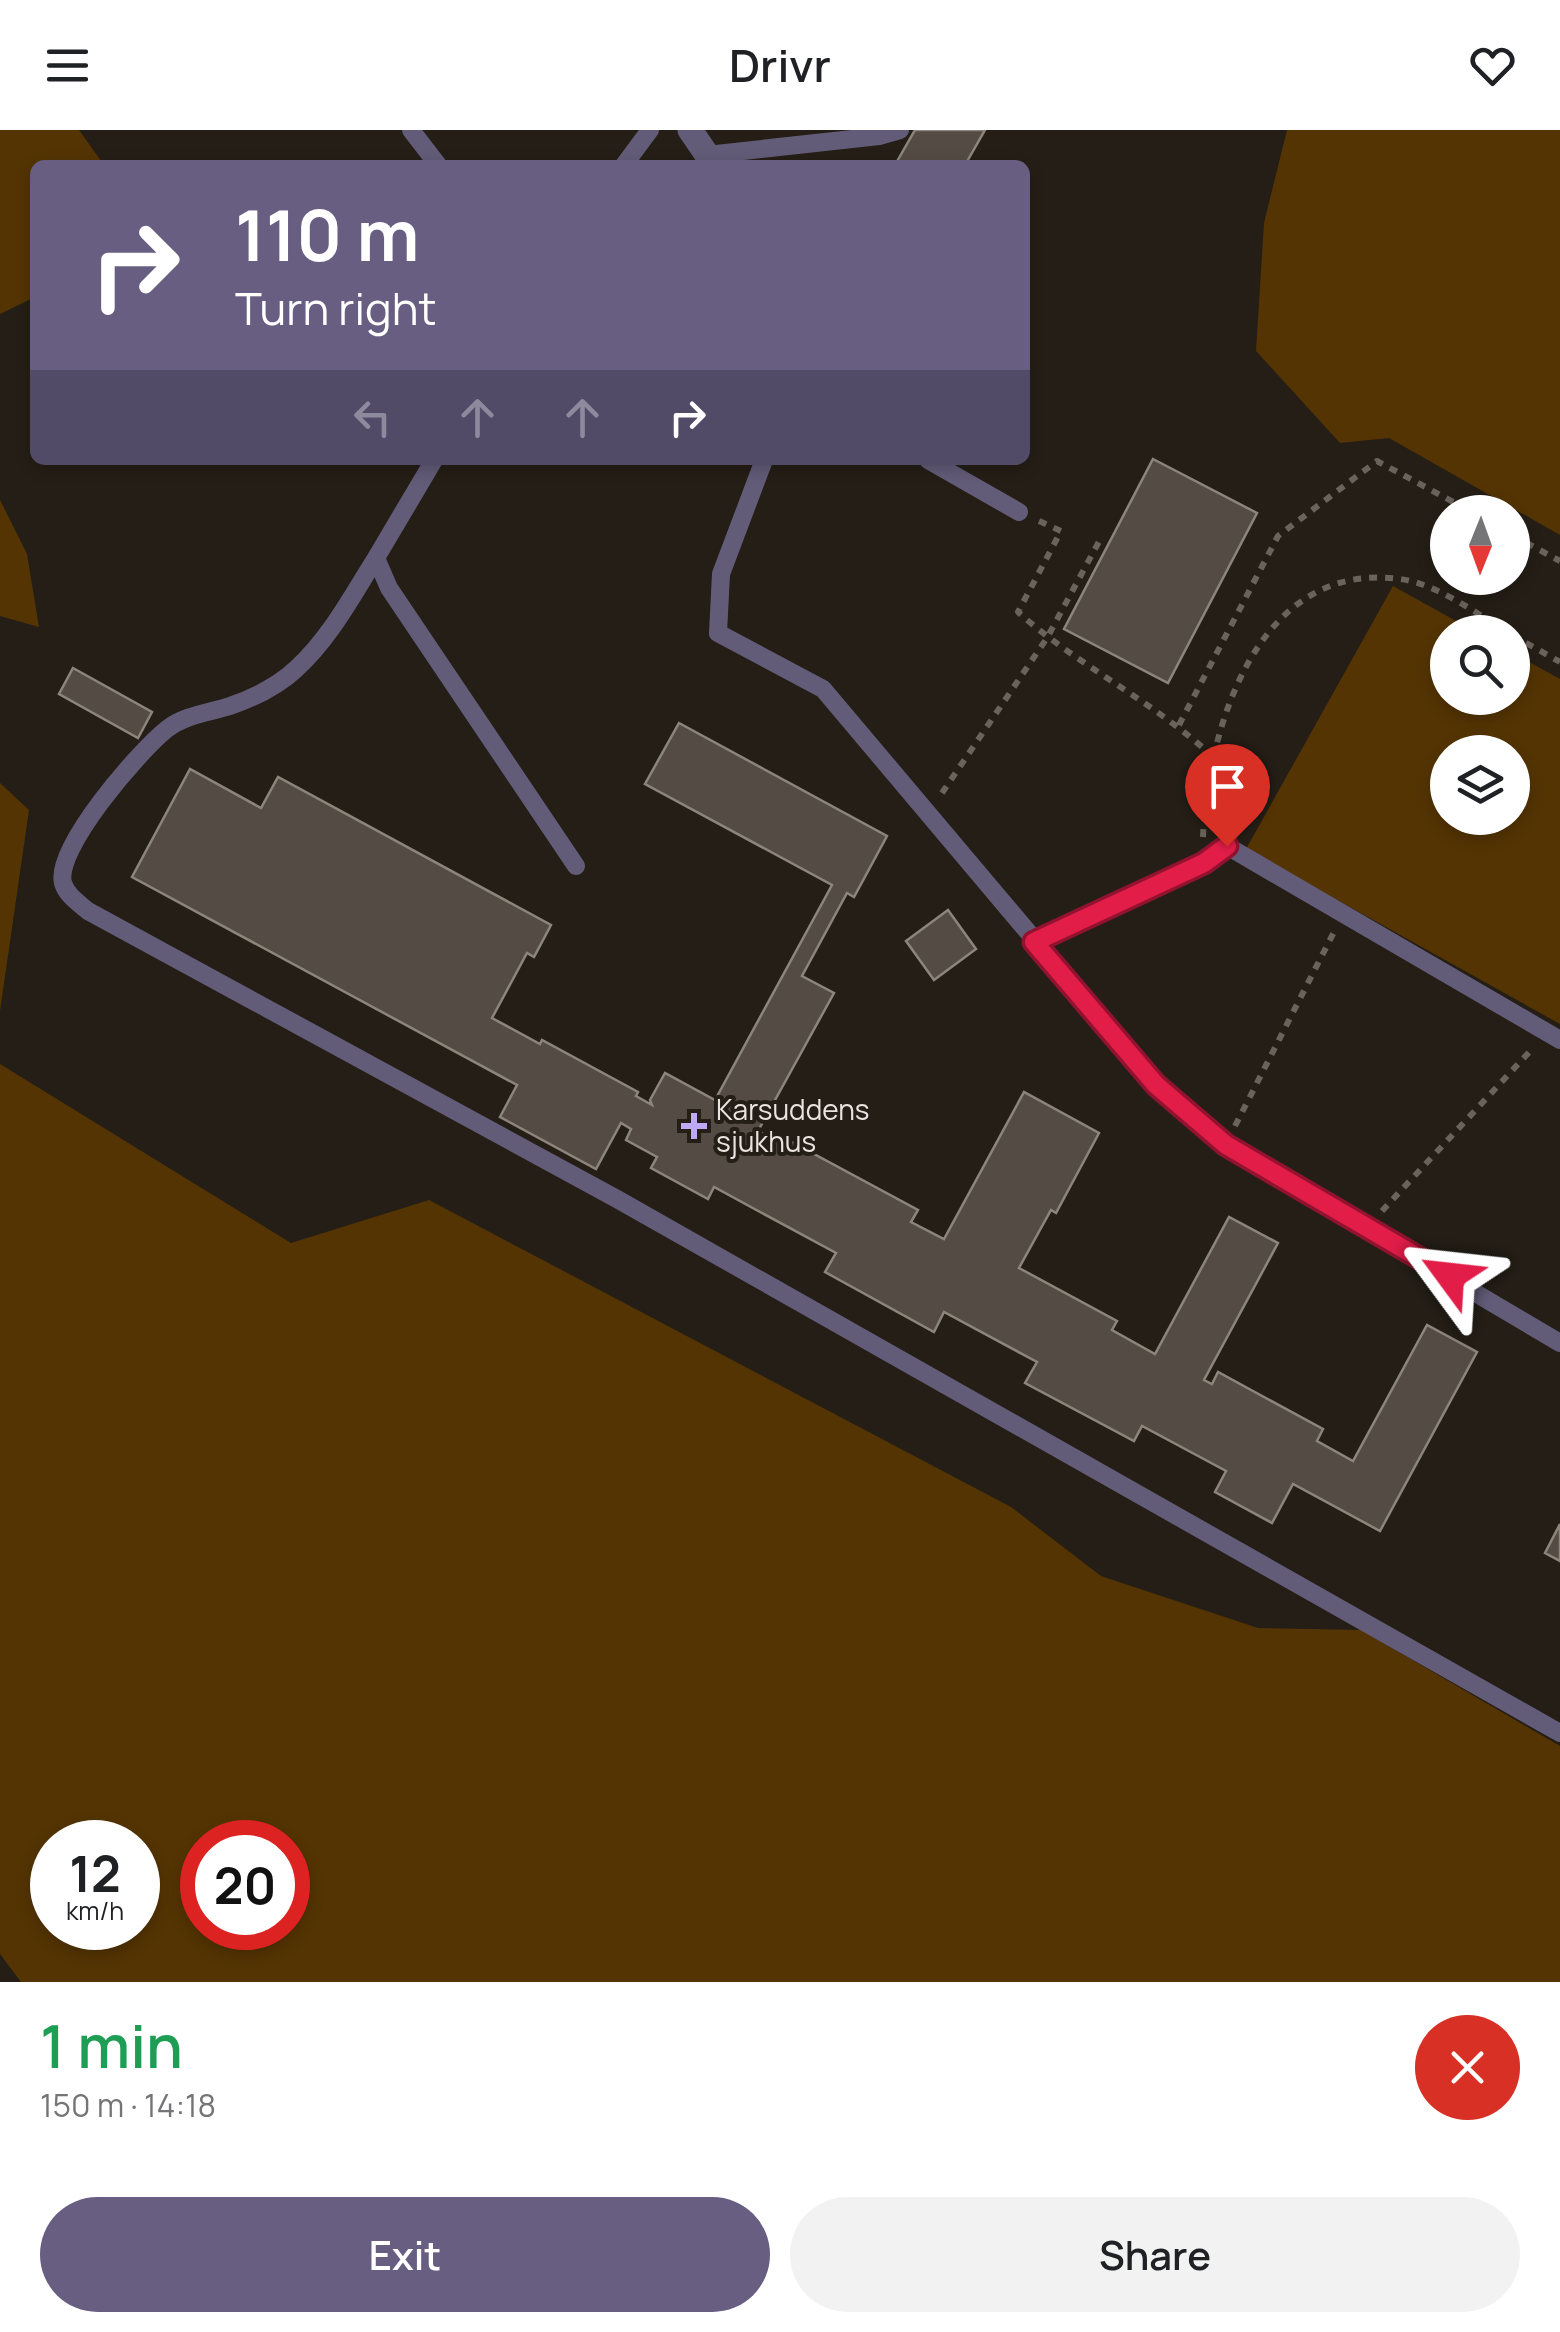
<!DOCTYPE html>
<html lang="en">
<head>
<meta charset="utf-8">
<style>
  :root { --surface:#fff; --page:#f2f2f2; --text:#202124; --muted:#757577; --accent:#675e82 }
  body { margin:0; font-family:Manrope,sans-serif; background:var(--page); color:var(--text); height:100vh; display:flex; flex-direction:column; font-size:38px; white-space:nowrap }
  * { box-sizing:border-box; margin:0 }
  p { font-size:32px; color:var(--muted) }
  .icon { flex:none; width:55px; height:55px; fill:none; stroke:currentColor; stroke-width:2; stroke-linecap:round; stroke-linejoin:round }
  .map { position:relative; height:1852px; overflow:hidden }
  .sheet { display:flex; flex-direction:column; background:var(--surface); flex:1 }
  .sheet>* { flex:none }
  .guide { position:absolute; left:30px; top:30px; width:1000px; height:305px; border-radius:15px; box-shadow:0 5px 15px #0003; background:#675e82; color:#fff; overflow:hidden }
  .needle { width:65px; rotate:181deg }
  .controls { position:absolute; left:1430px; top:365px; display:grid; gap:20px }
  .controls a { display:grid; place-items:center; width:100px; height:100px; border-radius:50%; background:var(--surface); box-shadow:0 5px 15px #0003; font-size:50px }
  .speed { position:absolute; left:30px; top:1690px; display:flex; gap:20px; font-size:50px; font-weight:700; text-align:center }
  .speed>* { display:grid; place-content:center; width:130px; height:130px; border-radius:50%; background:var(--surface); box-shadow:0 5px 15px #0003; line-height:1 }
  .speed small { font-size:25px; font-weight:400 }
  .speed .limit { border:15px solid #d22; background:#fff; color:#111 }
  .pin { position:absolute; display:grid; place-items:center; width:85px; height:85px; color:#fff; margin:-102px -42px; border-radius:50% 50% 50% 0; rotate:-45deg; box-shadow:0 0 10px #0007 }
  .pin .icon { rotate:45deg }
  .me { position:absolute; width:110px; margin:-55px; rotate:300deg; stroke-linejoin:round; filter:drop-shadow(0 0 8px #0008) }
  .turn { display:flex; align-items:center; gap:35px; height:210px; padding:0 40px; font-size:45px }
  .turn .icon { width:130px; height:130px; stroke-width:2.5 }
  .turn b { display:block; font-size:70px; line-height:85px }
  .lanes { display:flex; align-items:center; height:95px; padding:0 40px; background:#0003; justify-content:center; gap:50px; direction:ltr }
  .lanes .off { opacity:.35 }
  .round { display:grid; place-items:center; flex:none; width:105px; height:105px; border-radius:52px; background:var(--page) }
  .headline { display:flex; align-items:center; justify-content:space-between; height:170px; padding:0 40px }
  h1 { font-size:60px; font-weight:600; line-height:75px; color:#1e9e55 }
  .button { display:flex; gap:20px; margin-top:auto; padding:20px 40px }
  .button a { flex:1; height:115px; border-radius:60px; background:var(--accent); color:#fff; font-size:40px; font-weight:600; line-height:115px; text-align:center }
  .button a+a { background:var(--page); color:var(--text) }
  header { display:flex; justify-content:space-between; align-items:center; height:130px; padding:0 40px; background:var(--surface); font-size:45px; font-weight:600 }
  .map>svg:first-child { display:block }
</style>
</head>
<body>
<header><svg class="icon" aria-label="menu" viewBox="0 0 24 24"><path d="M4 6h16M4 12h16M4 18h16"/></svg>Drivr<svg class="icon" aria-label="heart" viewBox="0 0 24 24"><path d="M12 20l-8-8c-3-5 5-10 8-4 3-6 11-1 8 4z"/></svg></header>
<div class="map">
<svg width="1560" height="1852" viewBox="0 0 1560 1852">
  <rect width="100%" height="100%" fill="#241e16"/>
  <path fill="#543403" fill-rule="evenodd" d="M 0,0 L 79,0 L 104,35 L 35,35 L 35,167 L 0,184 Z
    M 1287,0 L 1560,0 L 1560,405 L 1389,308 L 1340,313 L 1256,221 L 1264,93 Z
    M 0,370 L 27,424 L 39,497 L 0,486 Z
    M 1393,456 L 1476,502 L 1448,502 L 1448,568 L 1512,568 L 1513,523 L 1560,549 L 1560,894 L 1246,719 ZM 1448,622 L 1512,622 L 1512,688 L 1448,688 Z
    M 0,653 L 29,680 L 0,881 Z
    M 0,934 L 291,1113 L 429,1070 L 1011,1377 L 1101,1446 L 1258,1498 L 1361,1500 L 1560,1616 L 1560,1852 L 21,1852 L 0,1824 ZM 52,1712 L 138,1712 L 138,1798 L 52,1798 ZM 202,1712 L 288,1712 L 288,1798 L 202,1798 Z"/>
  <path fill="#544c44" stroke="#8d857c" stroke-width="2.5" d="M 915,0 L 985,0 L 965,35 L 895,35 Z
    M 1153,329 L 1257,383 L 1168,553 L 1064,499 Z
    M 73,538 L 152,582 L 138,608 L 59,564 Z
    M 679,593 L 887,706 L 854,767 L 847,763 L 802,846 L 834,863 L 758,1001 L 770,1007 L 773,1002 L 918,1080 L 911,1092 L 944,1109 L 1024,962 L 1099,1003 L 1056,1083 L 1051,1080 L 1019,1138 L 1117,1191 L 1112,1200 L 1155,1224 L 1229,1087 L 1278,1113 L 1204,1250 L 1212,1254 L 1218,1242 L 1323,1299 L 1317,1311 L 1353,1331 L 1427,1195 L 1477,1222 L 1380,1401 L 1293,1354 L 1272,1393 L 1215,1362 L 1226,1341 L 1142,1296 L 1134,1311 L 1025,1253 L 1037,1232 L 944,1182 L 934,1202 L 825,1142 L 836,1123 L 714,1057 L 708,1069 L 651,1038 L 657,1027 L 626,1010 L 631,999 L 621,993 L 596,1039 L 500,987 L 517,955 L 132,747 L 190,639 L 261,678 L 278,647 L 551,795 L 534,827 L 527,823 L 492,888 L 540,914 L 542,910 L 638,962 L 636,966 L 652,975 L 650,970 L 665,943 L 715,970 L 832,755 L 645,654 Z
    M 948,780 L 976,819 L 934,850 L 906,811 Z
    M 1560,1394 L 1560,1431 L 1545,1423 Z"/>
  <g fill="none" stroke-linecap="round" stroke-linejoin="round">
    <path stroke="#69635c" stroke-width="6" stroke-dasharray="8 8" stroke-linecap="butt" d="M 1039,391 L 1061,401 L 1018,482 C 1078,536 1153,571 1212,626
      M 1512,405 L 1560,431
      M 1512,505 L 1560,532
      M 1179,595 L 1278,406 L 1377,331 L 1472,382
      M 942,663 L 1047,508 L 1102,406
      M 1203,707 C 1208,595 1259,430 1400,449 C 1438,454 1476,484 1509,502
      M 1235,996 L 1334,802
      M 1382,1081 L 1533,918"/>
    <path stroke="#635c79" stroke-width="18" d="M 411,0 L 438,35
      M 707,25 L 879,6 L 900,0
      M 624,35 L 650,0
      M 434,330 L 376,428 L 389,458 L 576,736
      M 764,330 L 721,444 L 718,503 L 823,559 L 1157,955 L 1225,1015 L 1560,1213
      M 928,330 L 1019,382
      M 376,428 C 352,466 330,508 296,539 C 279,555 253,568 230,576 C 208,583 185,585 167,599 C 139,621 54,719 63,753 C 67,766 79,773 88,781 L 617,1069 L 1560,1603
      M 1034,812 L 1204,733 L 1227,716 L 1560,910"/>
    <path stroke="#635c79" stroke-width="25" d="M 690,0 L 714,35"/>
  </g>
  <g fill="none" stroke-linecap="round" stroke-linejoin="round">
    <defs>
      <path id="route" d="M 1227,716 L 1204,733 L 1034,812 L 1156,955 L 1226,1015 L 1450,1146"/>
    </defs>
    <use href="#route" stroke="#92132f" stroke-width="25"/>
    <use href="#route" stroke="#e11d48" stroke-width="18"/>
  </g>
  <path fill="#bda9f5" stroke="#241e16" stroke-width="4" d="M689 981h10v10h10v10h-10v10h-10v-10h-10v-10h10z"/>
  <g text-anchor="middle" stroke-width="8" stroke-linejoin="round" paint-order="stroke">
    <g font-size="28" fill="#e9e4df" stroke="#241e16" text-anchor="start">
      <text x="716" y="990">Karsuddens<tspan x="716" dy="32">sjukhus</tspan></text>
    </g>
  </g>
</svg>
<div class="controls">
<a><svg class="needle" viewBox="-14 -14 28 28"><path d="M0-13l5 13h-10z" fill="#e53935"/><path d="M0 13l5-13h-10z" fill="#757577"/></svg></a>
<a><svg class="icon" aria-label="search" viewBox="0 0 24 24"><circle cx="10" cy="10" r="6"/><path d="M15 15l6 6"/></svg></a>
<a><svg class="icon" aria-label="layers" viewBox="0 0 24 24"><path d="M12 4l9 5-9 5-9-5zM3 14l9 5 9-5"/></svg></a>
</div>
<div class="speed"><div>12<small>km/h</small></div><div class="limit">20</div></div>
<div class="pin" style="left:1227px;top:716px;background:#d93025"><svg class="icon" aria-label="arrive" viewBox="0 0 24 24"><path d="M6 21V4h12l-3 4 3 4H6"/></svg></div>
<svg class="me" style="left:1450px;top:1146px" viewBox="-20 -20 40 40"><path d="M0-17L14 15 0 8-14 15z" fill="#e11d48" stroke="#fff" stroke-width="4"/></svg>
<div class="guide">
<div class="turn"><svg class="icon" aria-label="right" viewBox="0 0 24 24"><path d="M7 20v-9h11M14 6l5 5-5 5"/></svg><div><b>110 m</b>Turn right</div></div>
<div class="lanes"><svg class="icon off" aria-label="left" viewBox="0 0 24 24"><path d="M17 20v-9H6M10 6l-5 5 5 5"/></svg><svg class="icon off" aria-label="ahead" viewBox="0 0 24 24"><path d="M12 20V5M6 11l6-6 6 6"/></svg><svg class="icon off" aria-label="ahead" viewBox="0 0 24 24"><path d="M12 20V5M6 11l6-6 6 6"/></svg><svg class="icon" aria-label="right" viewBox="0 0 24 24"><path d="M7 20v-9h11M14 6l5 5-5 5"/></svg></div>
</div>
</div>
<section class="sheet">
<div class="headline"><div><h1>1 min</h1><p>150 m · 14:18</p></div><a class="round" style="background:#d93025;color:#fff"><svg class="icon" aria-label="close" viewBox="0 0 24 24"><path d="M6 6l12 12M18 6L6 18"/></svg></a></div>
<div class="button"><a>Exit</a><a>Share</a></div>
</section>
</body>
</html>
